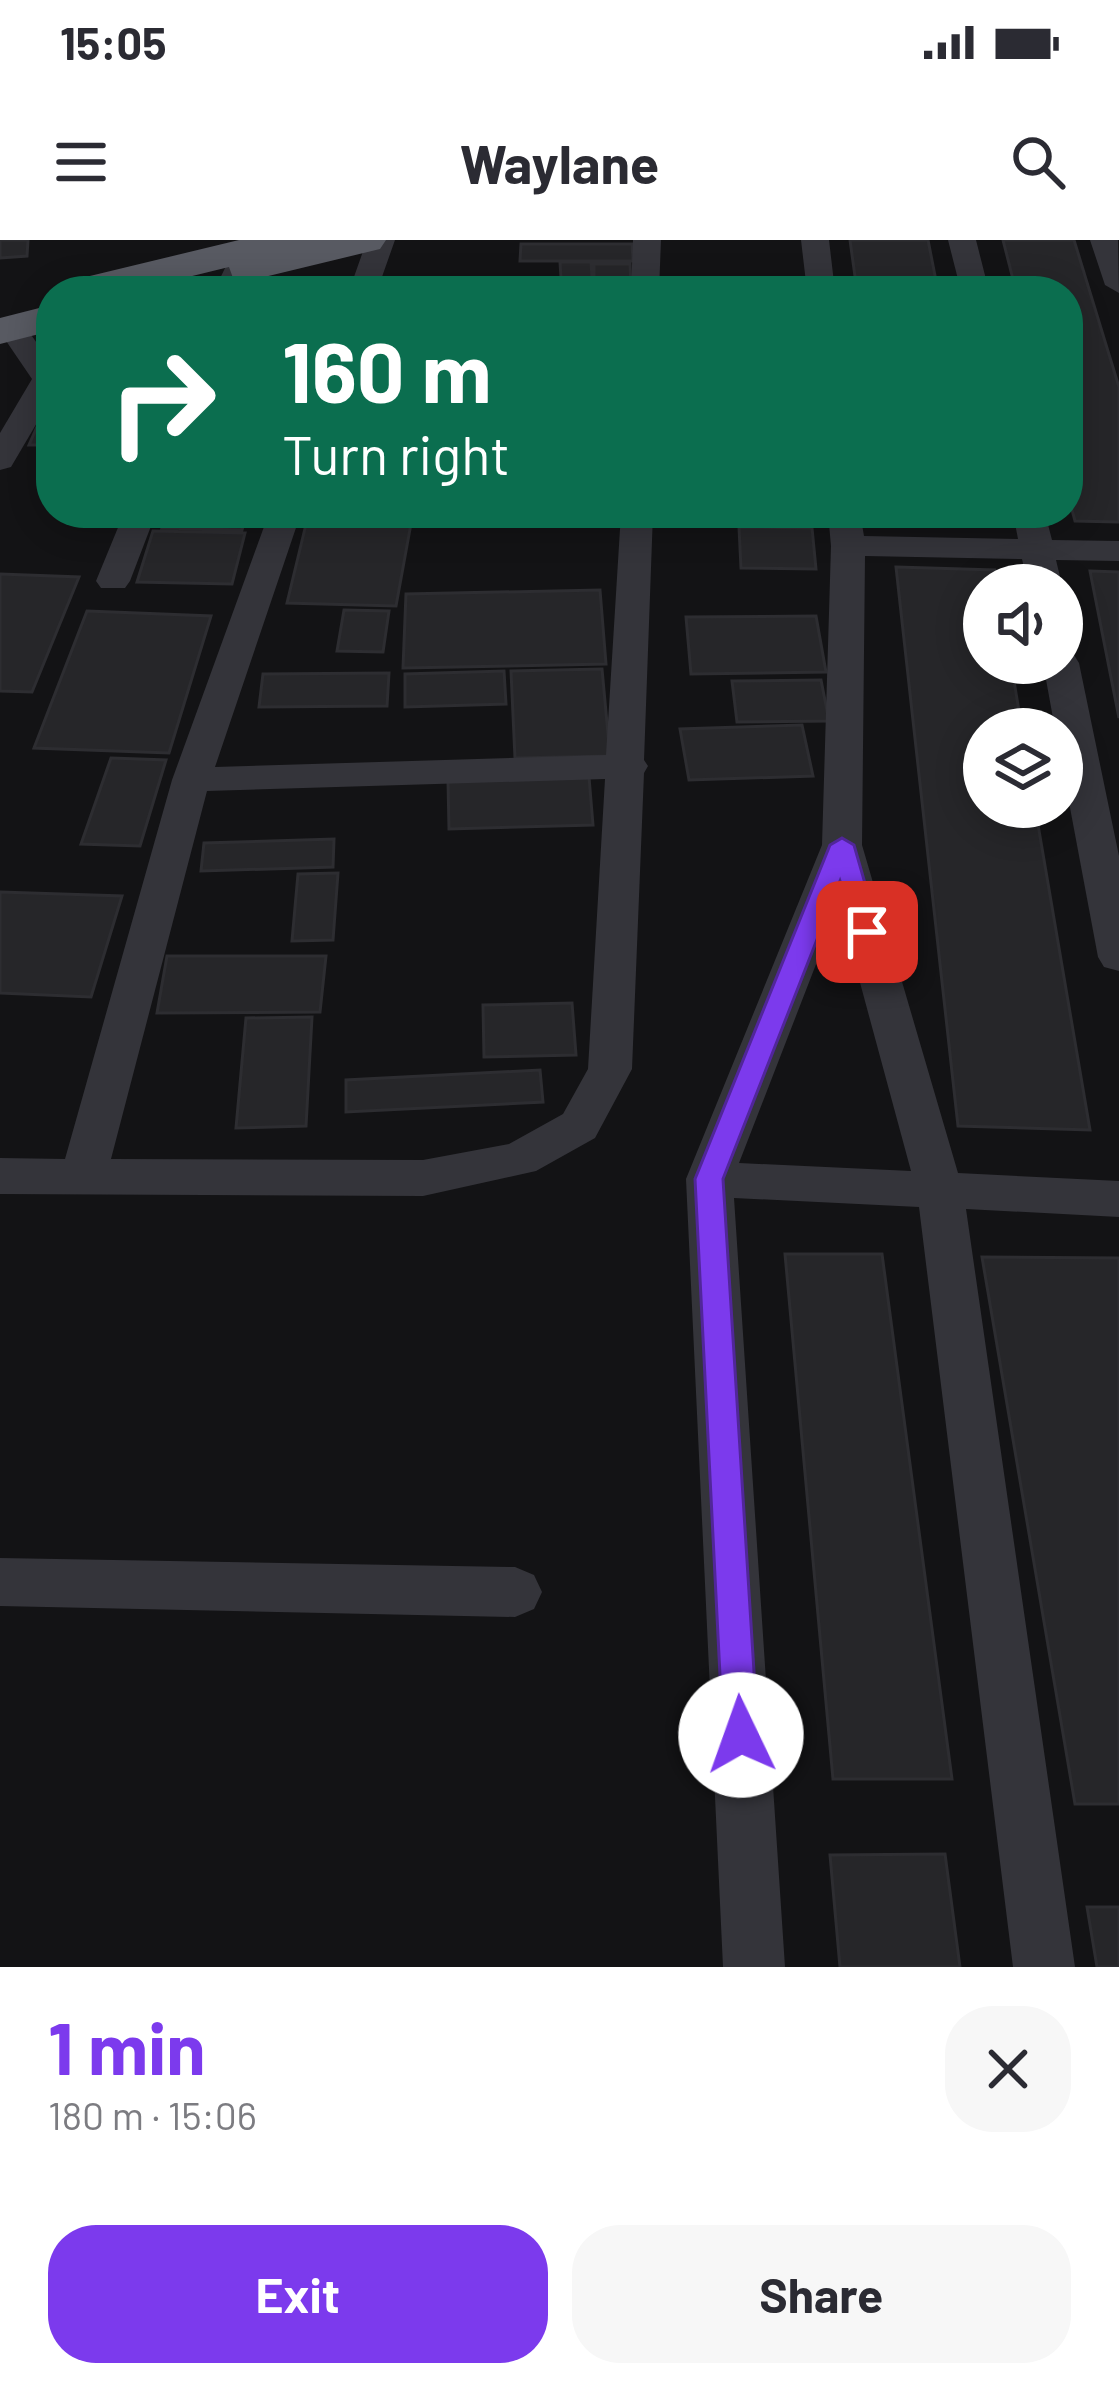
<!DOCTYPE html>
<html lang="en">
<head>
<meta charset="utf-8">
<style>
  :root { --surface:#fff; --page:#f7f7f7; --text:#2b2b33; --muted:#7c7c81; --accent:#7c3aed }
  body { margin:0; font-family:Barlow,sans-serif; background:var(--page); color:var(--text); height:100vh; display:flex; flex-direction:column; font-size:45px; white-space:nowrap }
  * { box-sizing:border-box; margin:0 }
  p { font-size:39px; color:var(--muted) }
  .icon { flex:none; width:66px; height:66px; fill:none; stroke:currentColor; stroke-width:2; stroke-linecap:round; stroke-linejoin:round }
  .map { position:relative; height:1727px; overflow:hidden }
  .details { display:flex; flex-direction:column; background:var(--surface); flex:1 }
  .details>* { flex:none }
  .hud { position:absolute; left:36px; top:36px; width:1047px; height:252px; border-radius:48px; box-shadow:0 6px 30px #0003; background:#0b6e4f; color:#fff; overflow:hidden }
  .buttons { position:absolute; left:963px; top:324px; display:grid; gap:24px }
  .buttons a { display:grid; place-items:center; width:120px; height:120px; border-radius:50%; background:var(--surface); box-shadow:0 6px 30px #0003; font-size:60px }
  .pin { position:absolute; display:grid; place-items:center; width:102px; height:102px; color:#fff; margin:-51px; border-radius:24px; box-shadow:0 6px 18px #0006 }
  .me { position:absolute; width:132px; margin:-66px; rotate:357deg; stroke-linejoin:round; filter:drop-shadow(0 0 9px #0008) }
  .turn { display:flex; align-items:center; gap:42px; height:252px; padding:0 48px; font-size:54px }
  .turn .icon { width:156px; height:156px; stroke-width:2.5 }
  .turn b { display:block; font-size:84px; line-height:102px }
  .round { display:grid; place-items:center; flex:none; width:126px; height:126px; border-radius:48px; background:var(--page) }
  .head { display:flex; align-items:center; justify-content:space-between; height:204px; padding:0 48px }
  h1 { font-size:72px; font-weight:700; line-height:90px; color:var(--accent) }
  .primary-button { display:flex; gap:24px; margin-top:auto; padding:24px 48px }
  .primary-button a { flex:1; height:138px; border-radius:48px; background:var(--accent); color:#fff; font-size:48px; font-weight:700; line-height:138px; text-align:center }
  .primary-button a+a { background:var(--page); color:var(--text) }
  .status { display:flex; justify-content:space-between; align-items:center; height:84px; padding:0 60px; background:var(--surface); direction:ltr }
  .status svg { height:33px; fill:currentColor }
  header { display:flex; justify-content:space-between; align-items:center; height:156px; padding:0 48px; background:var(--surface); font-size:54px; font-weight:700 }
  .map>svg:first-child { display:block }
</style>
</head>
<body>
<div class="status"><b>15:05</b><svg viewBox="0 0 49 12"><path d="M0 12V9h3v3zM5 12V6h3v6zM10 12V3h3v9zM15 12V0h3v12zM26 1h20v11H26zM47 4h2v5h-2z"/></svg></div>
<header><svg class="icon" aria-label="menu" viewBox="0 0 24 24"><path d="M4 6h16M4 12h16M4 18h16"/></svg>Waylane<svg class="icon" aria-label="search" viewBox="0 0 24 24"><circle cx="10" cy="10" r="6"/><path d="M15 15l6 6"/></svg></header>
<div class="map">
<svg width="1119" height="1727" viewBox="0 0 1119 1727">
  <rect width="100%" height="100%" fill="#131315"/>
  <path fill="#262629" stroke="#2d2d31" stroke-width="3" d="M 0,0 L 28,0 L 27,16 L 0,18 Z
    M 850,0 L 928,0 L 938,51 L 857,51 Z
    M 1003,0 L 1074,0 L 1119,147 L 1119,282 L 1075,281 L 1068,255 L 1068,51 L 1016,51 Z
    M 521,4 L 632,4 L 633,21 L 520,21 Z
    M 560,22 L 591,22 L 592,38 L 561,38 Z
    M 594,24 L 630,24 L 631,46 L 594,46 Z
    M 51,155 L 51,205 L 29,205 Z
    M 167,273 L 247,273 L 242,290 L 162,288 Z
    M 430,273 L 618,273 L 618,283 L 429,280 Z
    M 889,273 L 983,273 L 984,280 L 890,278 Z
    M 308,276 L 412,278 L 396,366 L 287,363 Z
    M 739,287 L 812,288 L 816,329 L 741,328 Z
    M 153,291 L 245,293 L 232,344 L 137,342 Z
    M 896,327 L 995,330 L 998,345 L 984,345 L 984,423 L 1011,423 L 1022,489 L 984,489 L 984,567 L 1035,567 L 1090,890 L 958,886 Z
    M 1090,331 L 1119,332 L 1119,478 Z
    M 0,334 L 79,337 L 32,452 L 0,451 Z
    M 600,350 L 606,424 L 403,428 L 406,354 Z
    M 344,370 L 389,371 L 383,412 L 337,411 Z
    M 87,371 L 211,376 L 169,513 L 34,508 Z
    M 816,376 L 826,432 L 691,434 L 686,377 Z
    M 602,429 L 610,516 L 515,518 L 511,431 Z
    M 504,431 L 506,464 L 405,467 L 405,434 Z
    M 389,433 L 387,466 L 259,467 L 263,434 Z
    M 821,440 L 829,481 L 737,482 L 732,441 Z
    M 802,485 L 813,536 L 689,540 L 680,489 Z
    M 111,518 L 166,520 L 140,606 L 81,604 Z
    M 589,537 L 593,585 L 449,589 L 448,541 Z
    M 334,599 L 333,627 L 201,631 L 204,603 Z
    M 338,633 L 333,700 L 292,701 L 298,634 Z
    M 0,652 L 122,656 L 91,757 L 0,753 Z
    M 167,716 L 326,716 L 320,772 L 157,773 Z
    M 572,763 L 576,815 L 484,817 L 483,765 Z
    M 312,777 L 306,886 L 236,888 L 246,778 Z
    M 540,830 L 543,862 L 346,872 L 346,840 Z
    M 785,1014 L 882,1014 L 952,1539 L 833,1539 Z
    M 982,1017 L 1119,1018 L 1119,1564 L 1075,1564 Z
    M 945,1614 L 960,1727 L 840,1727 L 830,1615 Z
    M 1087,1667 L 1119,1667 L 1119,1727 L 1097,1727 Z"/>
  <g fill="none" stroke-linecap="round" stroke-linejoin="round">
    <path fill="#34343a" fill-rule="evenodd" d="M 367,0 L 395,0 L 377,51 L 349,51 Z
      M 633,0 L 661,0 L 659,51 L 631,51 Z
      M 801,0 L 829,0 L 835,51 L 807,51 Z
      M 948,0 L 976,0 L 989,51 L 961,51 Z
      M 1090,0 L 1118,0 L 1119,53 L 1105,45 Z
      M 236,24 L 250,32 L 242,51 L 214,51 L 226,26 Z
      M 12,79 L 22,82 L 51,123 L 51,159 L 11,227 L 0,230 L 0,193 L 32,139 L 0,92 L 2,82 Z
      M 124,273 L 156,273 L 130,341 L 125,348 L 101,348 L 96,341 Z
      M 269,273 L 301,273 L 215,527 L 606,515 L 621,273 L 653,273 L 644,520 L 648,526 L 644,533 L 632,829 L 595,898 L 536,931 L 423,956 L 0,954 L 0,918 L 65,919 L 172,540 ZM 605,539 L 588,829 L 563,874 L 509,904 L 423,920 L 111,919 L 207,551 Z
      M 828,273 L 860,273 L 864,296 L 1018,299 L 1013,273 L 1045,273 L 1052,300 L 1119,301 L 1119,321 L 1056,320 L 1062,345 L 1028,345 L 1022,319 L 865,316 L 862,605 L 958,933 L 1119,941 L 1119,977 L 966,969 L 1075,1727 L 1013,1727 L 919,967 L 734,958 L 785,1727 L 723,1727 L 686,939 L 822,605 L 831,306 ZM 839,665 L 911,931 L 739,923 Z
      M 1062,412 L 1074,415 L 1079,423 L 1119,616 L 1119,731 L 1104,727 L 1098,717 L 1062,525 L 1062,489 L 1055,489 L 1043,423 L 1062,423 Z
      M 0,1318 L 515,1327 L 534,1335 L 542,1352 L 534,1369 L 515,1377 L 0,1366 Z"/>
    <path fill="#585a62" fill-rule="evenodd" d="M 239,0 L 386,0 L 380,9 L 248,41 L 233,38 L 229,27 L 131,51 L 59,51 L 65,42 Z
      M 51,65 L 51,91 L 0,104 L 0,78 Z"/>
  </g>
  <path fill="#7c3aed" stroke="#51269a" stroke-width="3" d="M 842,598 L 854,605 L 879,692 L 876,698 L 858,698 L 840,641 L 723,939 L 758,1495 L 753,1507 L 741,1512 L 728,1507 L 723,1495 L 695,939 L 830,605 Z"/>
</svg>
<div class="buttons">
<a><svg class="icon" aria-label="sound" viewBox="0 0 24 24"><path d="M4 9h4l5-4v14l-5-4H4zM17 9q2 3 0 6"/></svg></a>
<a><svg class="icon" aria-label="layers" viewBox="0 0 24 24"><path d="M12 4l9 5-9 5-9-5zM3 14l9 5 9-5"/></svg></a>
</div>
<div class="pin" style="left:867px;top:692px;background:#d93025"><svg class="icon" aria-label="arrive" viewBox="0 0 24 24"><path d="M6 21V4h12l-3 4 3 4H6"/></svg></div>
<svg class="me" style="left:741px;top:1495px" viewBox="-20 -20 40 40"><circle r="19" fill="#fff"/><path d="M0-13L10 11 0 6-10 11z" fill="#7c3aed"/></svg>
<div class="hud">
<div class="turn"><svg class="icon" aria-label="right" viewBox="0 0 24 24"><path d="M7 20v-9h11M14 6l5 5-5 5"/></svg><div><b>160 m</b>Turn right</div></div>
</div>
</div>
<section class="details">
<div class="head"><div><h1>1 min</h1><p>180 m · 15:06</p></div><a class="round"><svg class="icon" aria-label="close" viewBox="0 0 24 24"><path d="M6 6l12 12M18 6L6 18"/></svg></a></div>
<div class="primary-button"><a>Exit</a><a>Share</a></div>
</section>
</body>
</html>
